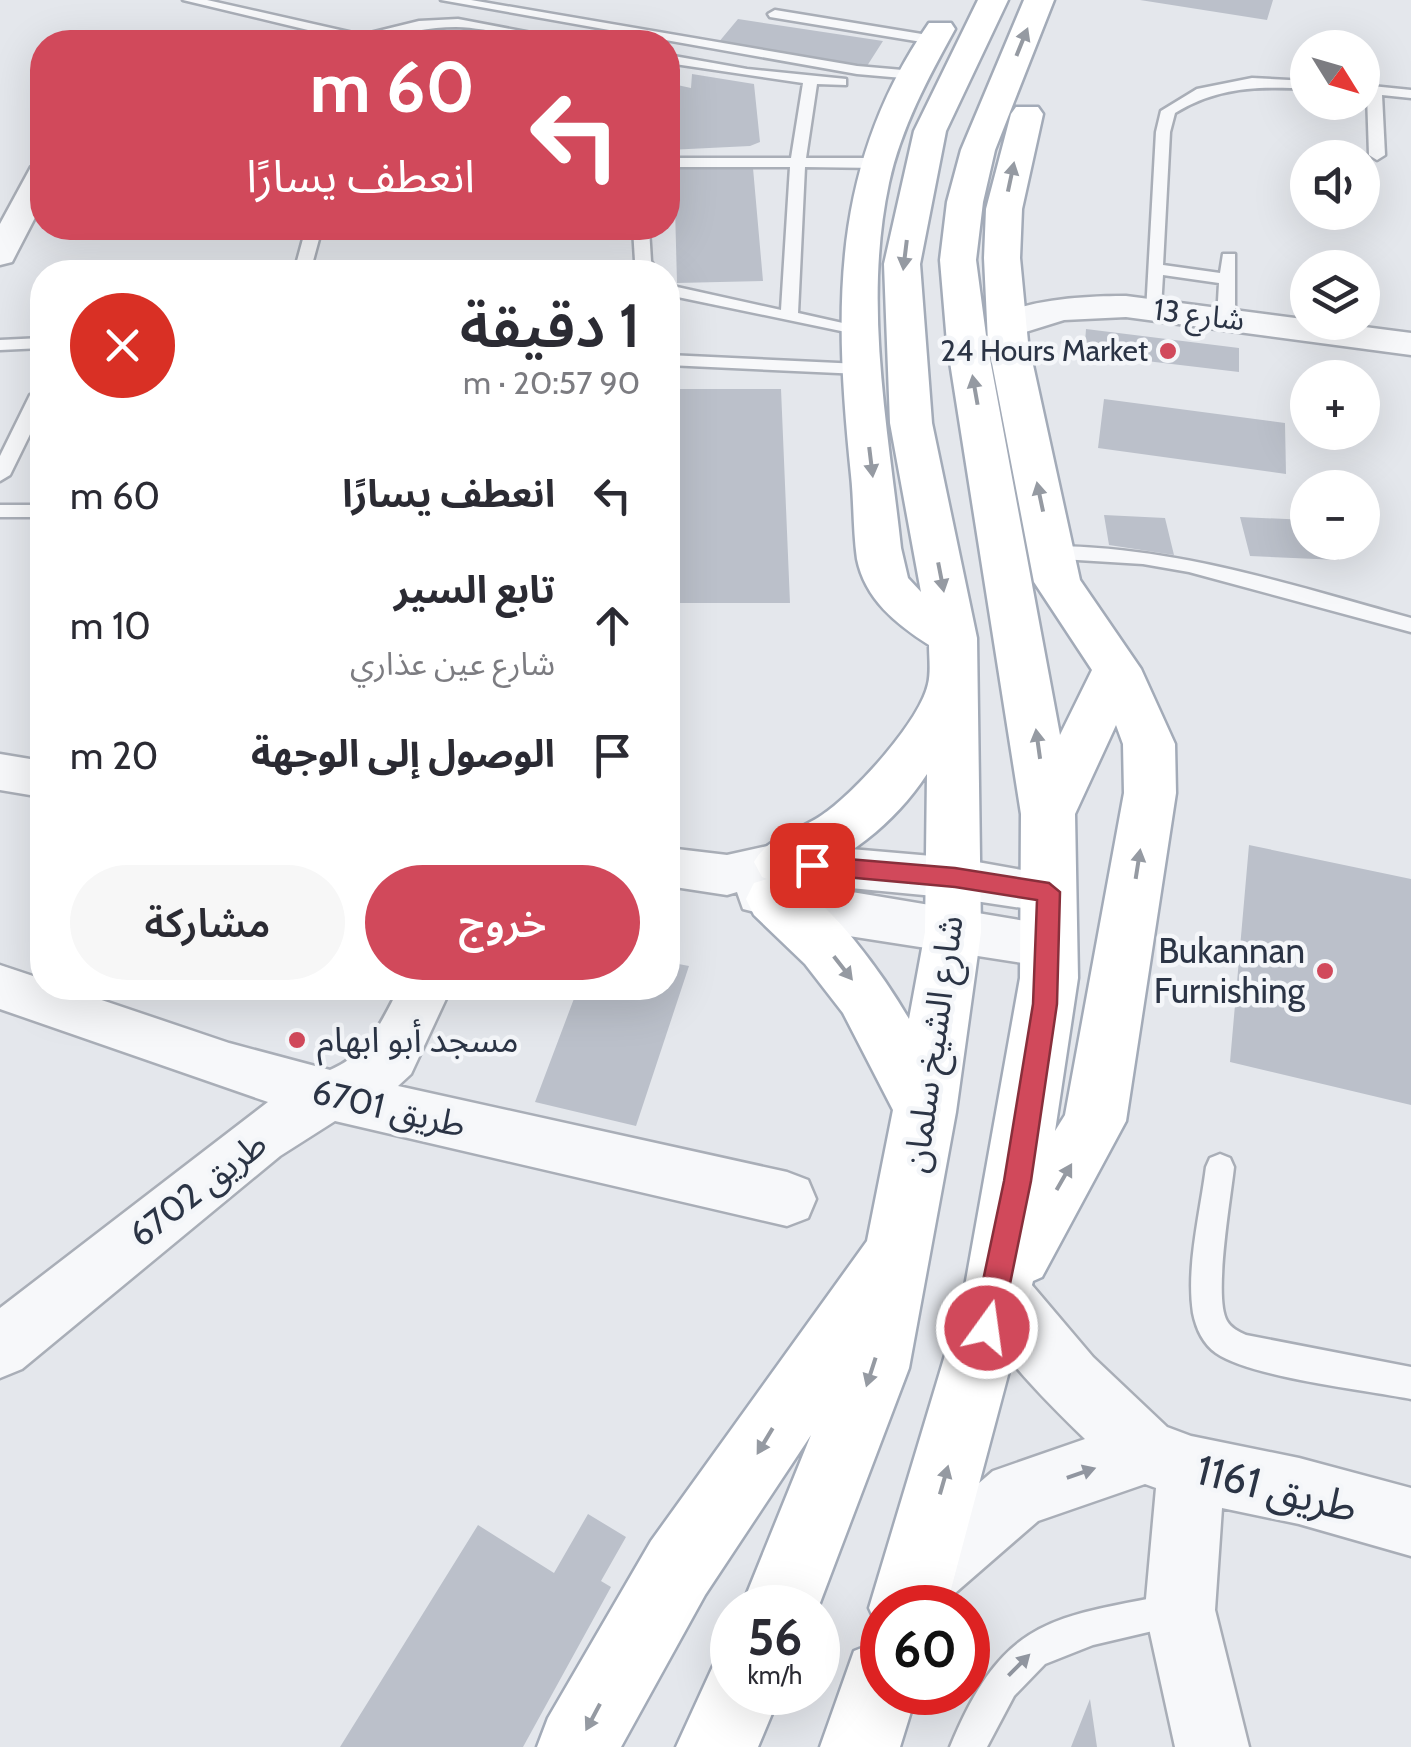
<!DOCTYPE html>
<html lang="ar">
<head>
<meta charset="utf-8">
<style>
  :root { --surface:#fff; --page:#f7f7f7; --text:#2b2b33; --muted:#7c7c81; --accent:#d1495b }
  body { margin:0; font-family:Cabin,"Noto Sans Arabic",sans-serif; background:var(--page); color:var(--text); direction:rtl; height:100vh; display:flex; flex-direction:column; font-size:38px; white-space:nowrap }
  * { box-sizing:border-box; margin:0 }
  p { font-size:32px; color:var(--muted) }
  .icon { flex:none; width:55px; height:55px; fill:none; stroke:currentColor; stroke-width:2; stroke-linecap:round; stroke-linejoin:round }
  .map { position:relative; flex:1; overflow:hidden; direction:ltr }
  .panel { position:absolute; left:30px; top:260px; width:650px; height:740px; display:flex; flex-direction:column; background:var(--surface); border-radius:40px; box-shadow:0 10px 40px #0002; direction:rtl }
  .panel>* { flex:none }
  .hud { position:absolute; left:30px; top:30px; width:650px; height:210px; border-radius:40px; box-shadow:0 10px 40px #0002; direction:rtl; background:#d1495b; color:#fff; overflow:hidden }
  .needle { width:65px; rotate:127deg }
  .controls { position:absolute; left:1290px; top:30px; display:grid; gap:20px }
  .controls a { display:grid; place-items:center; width:90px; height:90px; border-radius:50%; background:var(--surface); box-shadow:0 10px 40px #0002; font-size:50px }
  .speed { position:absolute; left:710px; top:1585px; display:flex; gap:20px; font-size:50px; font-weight:700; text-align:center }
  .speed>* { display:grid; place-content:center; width:130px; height:130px; border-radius:50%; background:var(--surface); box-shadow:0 10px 40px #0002; line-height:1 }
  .speed small { font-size:25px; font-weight:400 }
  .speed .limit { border:15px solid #d22; background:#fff; color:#111 }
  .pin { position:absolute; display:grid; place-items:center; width:85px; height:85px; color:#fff; margin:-42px; border-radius:20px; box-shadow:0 5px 15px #0006 }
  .me { position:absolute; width:110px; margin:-55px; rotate:14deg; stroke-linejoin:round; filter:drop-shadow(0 0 8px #0008) }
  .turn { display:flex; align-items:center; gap:35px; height:210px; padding:0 40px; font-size:45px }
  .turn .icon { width:130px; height:130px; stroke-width:2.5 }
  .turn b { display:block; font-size:70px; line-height:85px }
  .round { display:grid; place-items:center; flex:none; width:105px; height:105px; border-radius:52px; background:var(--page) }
  .headline { display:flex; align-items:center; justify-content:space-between; height:170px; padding:0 40px }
  h1 { font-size:60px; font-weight:600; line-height:75px }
  .primary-button { display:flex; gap:20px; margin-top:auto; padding:20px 40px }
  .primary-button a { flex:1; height:115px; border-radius:60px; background:var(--accent); color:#fff; font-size:40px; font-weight:600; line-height:115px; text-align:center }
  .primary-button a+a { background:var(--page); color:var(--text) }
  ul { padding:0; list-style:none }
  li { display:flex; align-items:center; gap:30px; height:130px; padding:0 40px }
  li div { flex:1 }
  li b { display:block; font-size:38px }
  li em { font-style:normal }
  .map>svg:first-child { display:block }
</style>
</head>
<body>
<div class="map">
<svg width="1411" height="1747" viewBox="0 0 1411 1747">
  <rect width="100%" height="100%" fill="#e4e7ec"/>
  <path fill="#bbc0ca" d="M 1140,0 L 1273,0 L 1267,20 Z
    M 738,19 L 883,41 L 867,66 L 718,43 Z
    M 421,31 L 468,41 L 468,42 L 404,42 L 408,34 Z
    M 692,74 L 754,84 L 760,142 L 750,146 L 668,150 L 668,83 L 691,88 Z
    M 753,168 L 763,281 L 677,283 L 674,169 Z
    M 1086,329 L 1239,348 L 1239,372 L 1096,355 L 1097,345 L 1085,343 Z
    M 669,389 L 781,389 L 790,603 L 668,603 Z
    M 1104,399 L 1285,423 L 1286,474 L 1098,448 Z
    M 1104,515 L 1165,518 L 1174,555 L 1109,545 Z
    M 1240,517 L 1308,520 L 1308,542 L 1333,542 L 1339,560 L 1250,556 Z
    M 1249,845 L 1411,879 L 1411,1105 L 1230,1062 Z
    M 668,962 L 689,966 L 636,1126 L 535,1102 L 578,988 L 668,988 Z
    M 588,1514 L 626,1537 L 601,1581 L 611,1587 L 523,1747 L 340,1747 L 478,1525 L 554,1573 Z
    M 1090,1699 L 1097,1747 L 1071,1747 Z"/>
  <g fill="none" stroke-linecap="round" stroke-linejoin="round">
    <defs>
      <path id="lane" d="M 183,0 L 207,0 L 362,35 L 419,21 L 458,19 L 579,42 C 537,45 497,28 456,27 C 429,27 404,33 379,39 L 381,42 L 358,42 Z
        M 441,0 L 471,0 L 857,66 L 914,71 L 921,75 L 914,79 L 857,74 Z
        M 775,10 L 934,36 L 941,40 L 934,44 L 770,17 L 768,14 Z
        M 668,55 L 747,69 L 846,79 L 846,85 L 817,84 L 806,158 L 878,158 L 886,163 L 878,168 L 805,167 L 798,313 L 865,328 L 865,336 L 668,295 L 668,285 L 781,310 L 790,167 L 668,167 L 668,158 L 791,158 L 803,83 L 668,63 Z
        M 1252,78 L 1308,81 L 1308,89 C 1258,86 1218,87 1175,113 L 1170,132 L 1163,265 L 1220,273 L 1223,254 L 1235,254 L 1235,319 L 1226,324 L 1217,319 L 1219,283 L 1163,275 L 1161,308 L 1146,312 L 1156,132 L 1161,111 L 1197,89 Z
        M 1362,85 L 1411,90 L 1411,98 L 1382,95 L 1385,155 L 1377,160 L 1369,155 L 1367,94 L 1362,93 Z
        M 306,228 L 322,228 L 310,272 L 294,272 Z
        M 633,228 L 649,228 L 651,261 L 658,272 L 642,272 L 635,261 Z
        M 42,338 L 42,348 L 0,350 L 0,340 Z
        M 668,355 L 860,364 L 869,369 L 860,374 L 668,365 Z
        M 42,390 L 42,424 L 35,424 L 10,475 L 0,481 L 0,456 L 30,395 Z
        M 0,505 L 42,505 L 42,517 L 0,517 Z
        M 1052,546 C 1177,547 1292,585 1411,618 L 1411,632 L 1189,572 L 1143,564 L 1045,558 L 1042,553 Z
        M 1220,1154 L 1230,1158 L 1234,1167 C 1231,1197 1213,1298 1227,1321 C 1231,1328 1239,1332 1246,1335 L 1411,1367 L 1411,1399 C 1365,1390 1250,1377 1216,1353 C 1203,1344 1196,1328 1193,1313 C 1186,1267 1200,1214 1206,1167 L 1210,1158 Z
        M 1179,1593 L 1191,1598 L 1196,1610 L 1191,1622 L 1093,1645 L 1045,1664 L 1014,1696 L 987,1747 L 950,1747 C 1004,1616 1052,1618 1179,1593 Z"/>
      <path id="street" d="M 42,165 L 42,204 L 12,262 L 0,265 L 0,224 L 31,167 Z
        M 1126,296 L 1411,333 L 1411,355 L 1126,317 L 1064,320 L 1006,338 L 994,334 L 988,327 C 1008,298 1093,296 1126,296 Z
        M 0,754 L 42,761 L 42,797 L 0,790 Z
        M 781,843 L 955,858 L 1067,878 L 1074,892 L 1067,906 L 1049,912 L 955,898 L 798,883 L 1049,925 L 1067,931 L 1075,946 L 1067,961 L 1049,967 L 849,936 L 743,909 L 737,892 L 727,895 L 668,886 L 668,848 L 727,855 Z
        M 0,965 L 42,979 L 42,988 L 66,988 L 229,1043 L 330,1070 C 368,1054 381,1023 399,988 L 451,988 L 411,1074 L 398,1086 L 787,1172 L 808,1180 L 816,1199 L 808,1218 L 787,1226 L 335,1121 L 280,1156 L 22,1369 L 0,1378 L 0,1308 L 268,1102 L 0,1009 Z
        M 998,1262 L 1020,1271 L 1093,1357 L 1167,1427 L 1191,1436 L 1299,1458 L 1411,1488 L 1411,1556 L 1299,1524 L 1222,1508 L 1215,1610 L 1249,1747 L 1175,1747 L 1145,1610 L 1156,1488 L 1145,1484 L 1038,1521 L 939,1607 L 891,1607 L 880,1583 L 891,1559 L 993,1471 L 1085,1439 C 1042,1397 991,1347 967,1292 L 976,1271 Z"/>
      <path id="primary" d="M 978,0 L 1008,0 L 946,131 L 920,264 L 932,423 L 977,638 L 981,932 L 956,1112 L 909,1368 L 818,1608 L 741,1608 L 811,1435 L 705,1595 L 621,1747 L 537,1747 L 548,1718 L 651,1541 L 867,1241 L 893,1110 L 843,1013 L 805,964 L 754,915 L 746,899 L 754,883 L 767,879 L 762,877 L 754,862 C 767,837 799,831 822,815 C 854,794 920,721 928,684 C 931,672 929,657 929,645 C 896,624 865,599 857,559 C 853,531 854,503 851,475 C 834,309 830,166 929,23 L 951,23 L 955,29 C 928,78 901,128 889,183 C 863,303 888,428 901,548 L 908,578 L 921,592 L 890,423 L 884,264 L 914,131 ZM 927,774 L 925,932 L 909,1019 C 886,979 830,899 788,881 C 845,863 894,824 927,774 Z
        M 1024,0 L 1054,0 L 995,150 L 983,202 L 976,260 L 987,343 L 1060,735 L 1092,670 L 1034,582 L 988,342 L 984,258 L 986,209 L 1011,114 L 1016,107 L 1038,107 L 1043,114 L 1022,209 L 1020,258 L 1028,342 L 1080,580 L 1141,669 L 1175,744 L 1176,793 L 1126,1121 L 1042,1277 L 1033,1281 L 946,1608 L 882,1608 L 882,1636 L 869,1608 L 964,1292 L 1020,978 L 1021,814 L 947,343 L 940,260 L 947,202 L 961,150 ZM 1116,725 L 1123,744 L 1124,793 L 1065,1115 L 1055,1131 L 1078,978 L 1075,814 Z
        M 882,1640 L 882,1692 L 917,1692 L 900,1747 L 820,1747 L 854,1651 Z
        M 732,1656 L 732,1692 L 781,1692 L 758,1747 L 676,1747 L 714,1664 Z"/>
    </defs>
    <use href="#lane" stroke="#a9aeb7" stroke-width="5"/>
    <use href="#street" stroke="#a9aeb7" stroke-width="5"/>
    <use href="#primary" stroke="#a3abb8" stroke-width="5"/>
    <use href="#lane" fill="#f7f8fa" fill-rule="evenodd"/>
    <use href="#street" fill="#f7f8fa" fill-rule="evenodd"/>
    <use href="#primary" fill="#fff" fill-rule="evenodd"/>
  </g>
  <defs><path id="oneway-solid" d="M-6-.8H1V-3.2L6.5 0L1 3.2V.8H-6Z" transform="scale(2.5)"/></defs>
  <g fill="#959aa2">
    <use href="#oneway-solid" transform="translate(1022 42) rotate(-68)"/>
    <use href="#oneway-solid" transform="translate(1011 177) rotate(-78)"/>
    <use href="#oneway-solid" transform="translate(905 255) rotate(97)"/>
    <use href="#oneway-solid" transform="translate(975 390) rotate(-100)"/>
    <use href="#oneway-solid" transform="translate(871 462) rotate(83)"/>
    <use href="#oneway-solid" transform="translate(1040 497) rotate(-102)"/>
    <use href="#oneway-solid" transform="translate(941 577) rotate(79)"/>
    <use href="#oneway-solid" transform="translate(1038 744) rotate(-98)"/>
    <use href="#oneway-solid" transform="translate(1138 864) rotate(-81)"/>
    <use href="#oneway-solid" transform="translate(843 968) rotate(52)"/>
    <use href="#oneway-solid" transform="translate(1064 1177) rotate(-60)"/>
    <use href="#oneway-solid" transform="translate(871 1372) rotate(108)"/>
    <use href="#oneway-solid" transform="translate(765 1441) rotate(121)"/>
    <use href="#oneway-solid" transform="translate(944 1480) rotate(-74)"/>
    <use href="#oneway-solid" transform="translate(593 1717) rotate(118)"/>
  </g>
  <g fill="#9196a0">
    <use href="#oneway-solid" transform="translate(1081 1473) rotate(-19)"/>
    <use href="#oneway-solid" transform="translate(1019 1665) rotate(-45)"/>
  </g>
  <path fill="#d1495b" stroke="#882f3b" stroke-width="2.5" d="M 812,856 L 955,868 L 1049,883 L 1060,892 L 1057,1004 L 1031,1181 L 1001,1328 L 997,1338 L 987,1342 L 977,1338 L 973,1328 L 1004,1181 L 1033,1004 L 1037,900 L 955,887 L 812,874 L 801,865 Z"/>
  <g fill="#d1495b" stroke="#f4f6f9" stroke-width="4">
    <circle cx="1168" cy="351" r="10"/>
    <circle cx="1325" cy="971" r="10"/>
    <circle cx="297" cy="1040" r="10"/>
  </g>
  <g text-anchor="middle" stroke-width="9" stroke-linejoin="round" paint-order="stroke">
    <g font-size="30" fill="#2b3445" stroke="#f4f6f9">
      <text transform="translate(1199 315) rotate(7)" y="10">شارع 13</text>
    </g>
    <g font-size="30" fill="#2b3445" stroke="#f4f6f9" text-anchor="end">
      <text x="1148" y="361">24 Hours Market</text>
    </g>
    <g font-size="35" fill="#2b3445" stroke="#f4f6f9" text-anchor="end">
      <text x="1305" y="963">Bukannan<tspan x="1305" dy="40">Furnishing</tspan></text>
      <text x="317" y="1052" text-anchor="start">مسجد أبو ابهام</text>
    </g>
    <g font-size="35" fill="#2b3445" stroke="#f4f6f9">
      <text transform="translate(933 1044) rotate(-82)" y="12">شارع الشيخ سلمان</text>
      <text transform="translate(389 1108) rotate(13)" y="12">طريق 6701</text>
      <text transform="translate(198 1189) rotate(-38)" y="12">طريق 6702</text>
    </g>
    <g font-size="42" fill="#2b3445" stroke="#f4f6f9">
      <text transform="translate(1277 1488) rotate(14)" y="15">طريق 1161</text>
    </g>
  </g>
</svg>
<div class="controls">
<a><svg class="needle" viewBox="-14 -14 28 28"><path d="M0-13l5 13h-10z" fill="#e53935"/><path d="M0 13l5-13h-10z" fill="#7c7c81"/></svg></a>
<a><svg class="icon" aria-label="sound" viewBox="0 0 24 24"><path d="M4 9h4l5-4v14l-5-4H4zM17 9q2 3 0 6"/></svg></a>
<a><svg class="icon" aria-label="layers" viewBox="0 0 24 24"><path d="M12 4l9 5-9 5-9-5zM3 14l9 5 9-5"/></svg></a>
<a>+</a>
<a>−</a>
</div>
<div class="speed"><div>56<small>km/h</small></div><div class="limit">60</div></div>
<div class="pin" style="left:812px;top:865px;background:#d93025"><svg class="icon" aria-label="arrive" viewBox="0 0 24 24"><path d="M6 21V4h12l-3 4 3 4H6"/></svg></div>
<svg class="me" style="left:987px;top:1328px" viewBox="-20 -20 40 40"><circle r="17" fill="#d1495b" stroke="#fff" stroke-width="3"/><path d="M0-11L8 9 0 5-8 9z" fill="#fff"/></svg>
<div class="hud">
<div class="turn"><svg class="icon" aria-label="left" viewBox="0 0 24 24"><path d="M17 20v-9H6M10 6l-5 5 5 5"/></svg><div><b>60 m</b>انعطف يسارًا</div></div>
</div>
<section class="panel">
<div class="headline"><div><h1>1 دقيقة</h1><p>90 m · 20:57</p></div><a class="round" style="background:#d93025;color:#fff"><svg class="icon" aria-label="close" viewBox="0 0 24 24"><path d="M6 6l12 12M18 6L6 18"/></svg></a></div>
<ul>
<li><svg class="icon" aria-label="left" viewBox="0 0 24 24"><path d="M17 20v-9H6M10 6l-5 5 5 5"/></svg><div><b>انعطف يسارًا</b></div><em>60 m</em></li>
<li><svg class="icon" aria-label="ahead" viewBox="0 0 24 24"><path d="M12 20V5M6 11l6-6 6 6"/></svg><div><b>تابع السير</b><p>شارع عين عذاري</p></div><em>10 m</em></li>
<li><svg class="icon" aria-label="arrive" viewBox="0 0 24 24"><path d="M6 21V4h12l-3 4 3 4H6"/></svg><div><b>الوصول إلى الوجهة</b></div><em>20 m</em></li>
</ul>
<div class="primary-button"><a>خروج</a><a>مشاركة</a></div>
</section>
</div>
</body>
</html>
